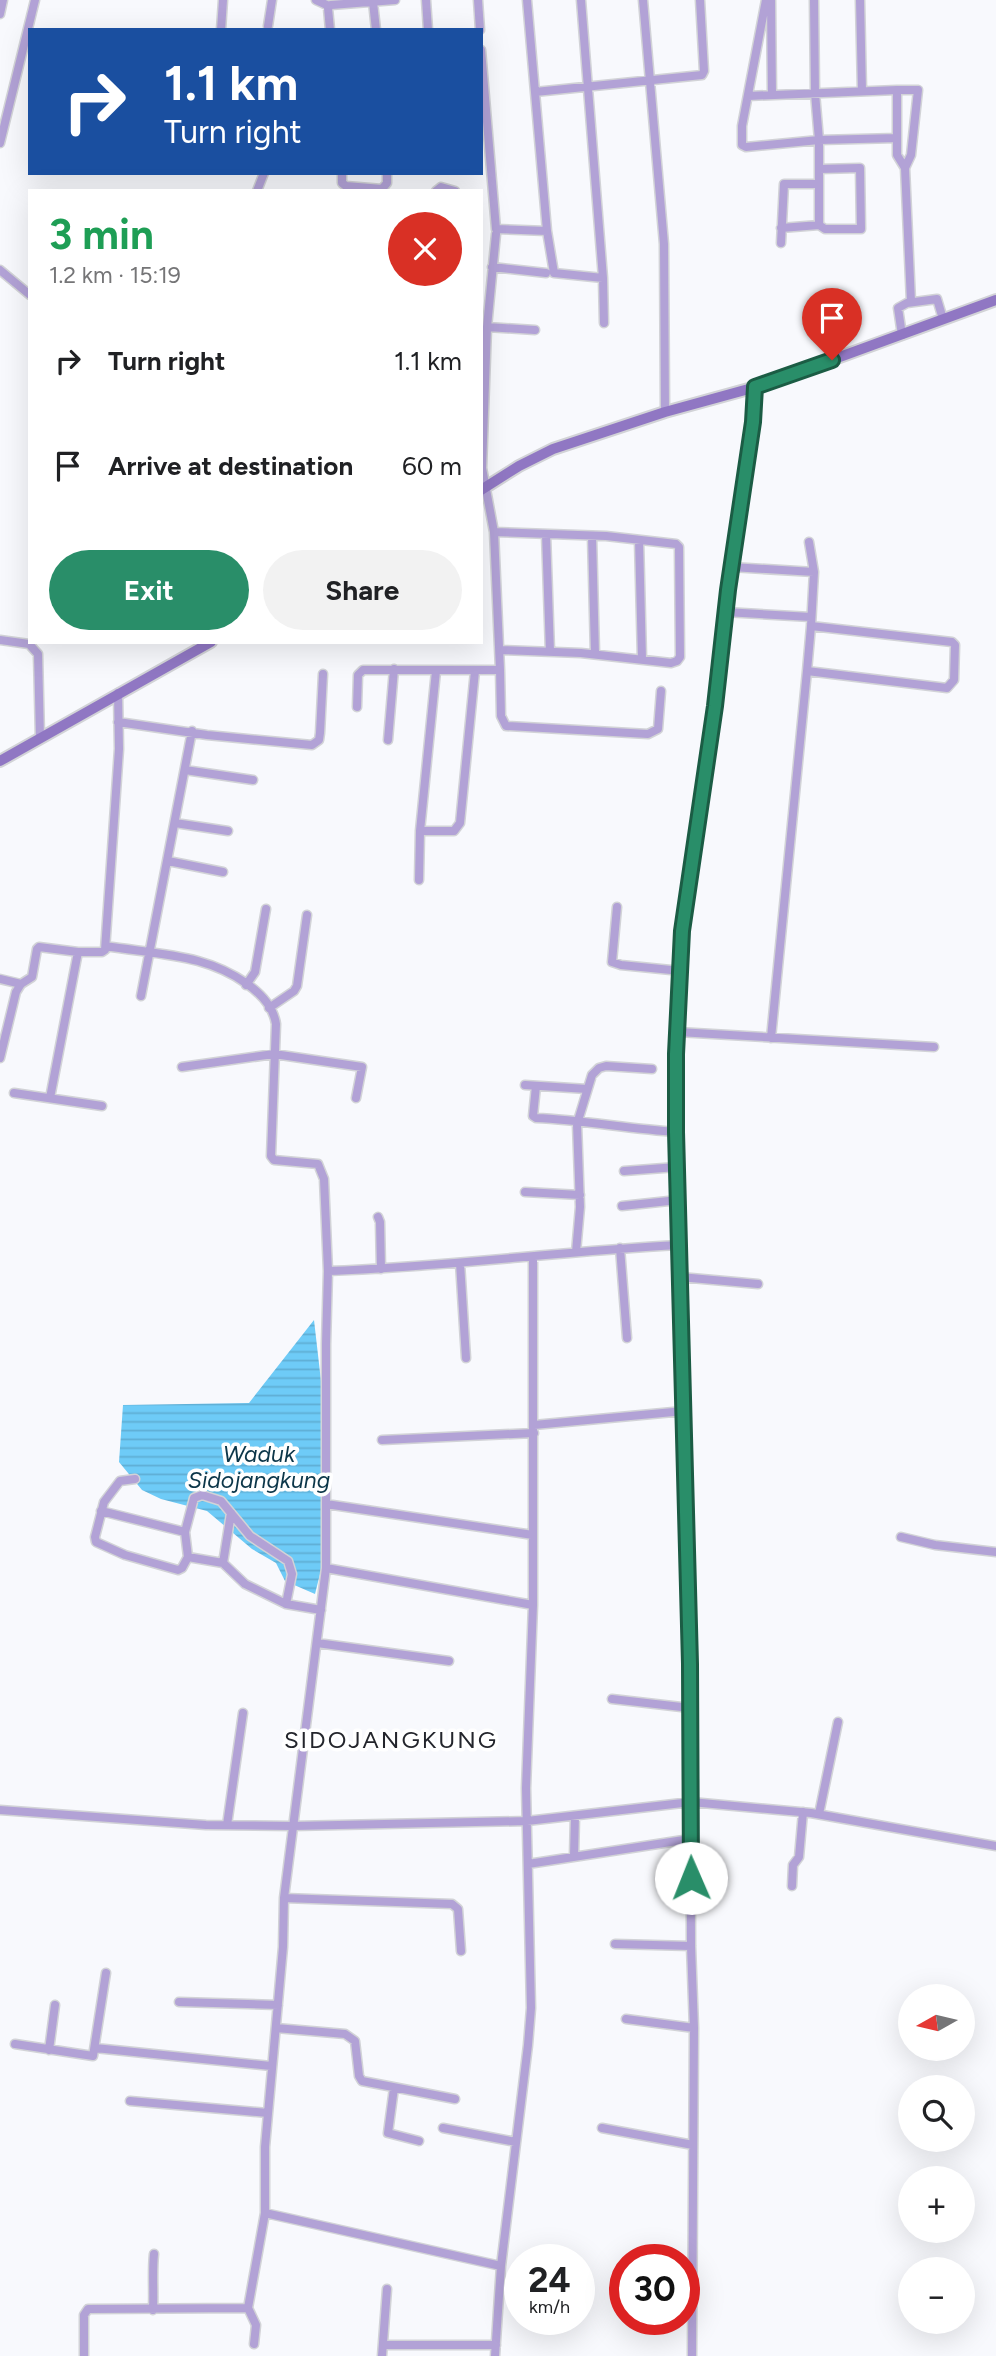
<!DOCTYPE html>
<html lang="en">
<head>
<meta charset="utf-8">
<style>
  :root { --surface:#fff; --page:#f2f2f2; --text:#202124; --muted:#757577; --accent:#298e69 }
  body { margin:0; font-family:Figtree,sans-serif; background:var(--page); color:var(--text); height:100vh; display:flex; flex-direction:column; font-size:26px; white-space:nowrap }
  * { box-sizing:border-box; margin:0 }
  p { font-size:23px; color:var(--muted) }
  .icon { flex:none; width:38px; height:38px; fill:none; stroke:currentColor; stroke-width:2; stroke-linecap:round; stroke-linejoin:round }
  .map { position:relative; flex:1; overflow:hidden }
  .sheet { position:absolute; left:28px; top:189px; width:455px; height:455px; display:flex; flex-direction:column; background:var(--surface); border-radius:0px; box-shadow:0 7px 28px #0002 }
  .sheet>* { flex:none }
  .banner { position:absolute; left:28px; top:28px; width:455px; height:147px; border-radius:0px; box-shadow:0 7px 28px #0002; background:#1a4fa0; color:#fff; overflow:hidden }
  .needle { width:46px; rotate:262deg }
  .tools { position:absolute; left:898px; top:1984px; display:grid; gap:14px }
  .tools a { display:grid; place-items:center; width:77px; height:77px; border-radius:50%; background:var(--surface); box-shadow:0 7px 28px #0002; font-size:35px }
  .speed { position:absolute; left:504px; top:2244px; display:flex; gap:14px; font-size:35px; font-weight:700; text-align:center }
  .speed>* { display:grid; place-content:center; width:91px; height:91px; border-radius:50%; background:var(--surface); box-shadow:0 7px 28px #0002; line-height:1 }
  .speed small { font-size:18px; font-weight:400 }
  .speed .limit { border:10px solid #d22; background:#fff; color:#111 }
  .pin { position:absolute; display:grid; place-items:center; width:60px; height:60px; color:#fff; margin:-72px -30px; border-radius:50% 50% 50% 0; rotate:-45deg; box-shadow:0 0 7px #0007 }
  .pin .icon { rotate:45deg }
  .me { position:absolute; width:77px; margin:-38px; rotate:359deg; stroke-linejoin:round; filter:drop-shadow(0 0 5px #0008) }
  .turn { display:flex; align-items:center; gap:24px; height:147px; padding:0 21px; font-size:32px }
  .turn .icon { width:91px; height:91px; stroke-width:2.5 }
  .turn b { display:block; font-size:49px; line-height:60px }
  .round { display:grid; place-items:center; flex:none; width:74px; height:74px; border-radius:37px; background:var(--page) }
  .head { display:flex; align-items:center; justify-content:space-between; height:119px; padding:0 21px }
  h1 { font-size:42px; font-weight:700; line-height:52px; color:#1e9e55 }
  .cta { display:flex; gap:14px; margin-top:auto; padding:14px 21px }
  .cta a { flex:1; height:80px; border-radius:42px; background:var(--accent); color:#fff; font-size:28px; font-weight:700; line-height:80px; text-align:center }
  .cta a+a { background:var(--page); color:var(--text) }
  ul { padding:0; list-style:none }
  li { display:flex; align-items:center; gap:21px; height:105px; padding:0 21px }
  li div { flex:1 }
  li b { display:block; font-size:26px }
  li em { font-style:normal }
  .map>svg:first-child { display:block }
</style>
</head>
<body>
<div class="map">
<svg width="996" height="2356" viewBox="0 0 996 2356">
  <defs>
    <pattern id="water-rules" width="6" height="5" patternUnits="userSpaceOnUse" patternTransform="scale(1.75)"><rect width="6" height="5" fill="#6ecbf7"/><path d="M0 2.5h6" fill="none" stroke="#5faed4"/></pattern>
  </defs>
  <rect width="100%" height="100%" fill="#f8f9fd"/>
  <path fill="url(#water-rules)" d="M 314,1320 L 325,1416 L 326,1550 L 315,1594 L 285,1581 L 276,1563 L 252,1549 L 207,1511 L 161,1499 L 142,1490 L 119,1462 L 123,1405 L 249,1403 Z"/>
  <g fill="none" stroke-linecap="round" stroke-linejoin="round">
    <defs>
      <path id="street" d="M 316,0 L 329,6
        M 426,0 L 428,30
        M 478,0 L 480,30
        M 527,0 L 547,231 L 554,273 L 603,278
        M 581,0 L 603,278 L 604,323
        M 643,0 L 664,244 L 665,412
        M 766,0 L 742,126 L 742,145 L 746,147 L 819,140 L 815,93 L 814,0
        M 771,0 L 772,95
        M 860,0 L 862,91
        M 373,2 L 376,30
        M 0,14 L 3,0
        M 268,26 L 272,0
        M 221,30 L 223,0
        M 330,30 L 328,8 L 331,5 L 395,0
        M 481,50 L 496,229 L 547,231
        M 535,92 L 702,75 L 704,71 L 700,0
        M 748,96 L 897,90
        M 0,143 L 35,0
        M 905,168 L 911,155 L 918,90 L 897,90 L 897,155 L 905,168 L 911,302
        M 342,173 L 342,183 L 346,186 L 382,189 L 387,183 L 387,173
        M 257,191 L 264,173
        M 436,191 L 441,187 L 455,191
        M 819,225 L 819,140 L 897,138
        M 781,228 L 819,225 L 825,229 L 861,229 L 860,168 L 819,169
        M 781,243 L 784,184 L 819,184
        M 492,267 L 546,273
        M 0,270 L 30,295
        M 487,327 L 535,330
        M 902,335 L 898,308 L 907,303 L 937,299 L 943,319
        M 494,532 L 606,536 L 676,544 L 679,547 L 680,657 L 677,661 L 671,663 L 581,653 L 500,650
        M 546,534 L 550,652
        M 592,536 L 595,654
        M 639,540 L 642,659
        M 731,567 L 814,572 L 809,542
        M 725,612 L 811,617
        M 0,640 L 29,644 L 38,654 L 40,738
        M 500,670 L 501,716 L 506,726 L 648,734 L 658,729 L 661,691
        M 807,671 L 811,626
        M 357,707 L 358,675 L 363,670 L 500,670 L 494,532 L 482,468 L 487,327 L 496,234
        M 118,722 L 207,735 L 312,745 L 319,740 L 320,733 L 323,674
        M 388,740 L 394,669
        M 185,770 L 253,780
        M 175,823 L 228,831
        M 420,831 L 454,831 L 460,823 L 475,671
        M 168,861 L 223,872
        M 419,880 L 420,831 L 436,671
        M 617,907 L 612,962 L 621,965 L 681,971
        M 106,946 C 136,951 169,953 198,961 C 227,969 271,991 276,1024 L 271,1156 L 274,1160 L 318,1164 L 324,1179 L 328,1271 L 326,1344 L 326,1568 L 284,1898 L 283,1947 L 265,2147 L 265,2213 L 248,2308 L 256,2325 L 254,2344
        M 0,979 L 21,984
        M 246,985 L 255,972 L 266,909
        M 141,996 L 192,731
        M 269,1008 L 294,991 L 297,986 L 307,915
        M 678,1032 L 934,1047
        M 771,1038 L 807,671 L 947,688 L 954,680 L 955,645 L 952,642 L 811,626 L 814,572
        M 0,1058 L 16,992 L 21,984 L 32,977 L 37,949 L 39,947 L 78,952 L 102,952 L 105,950 L 119,749 L 118,693
        M 182,1067 L 274,1054 L 362,1067 L 356,1098
        M 525,1085 L 587,1089
        M 536,1086 L 533,1116 L 536,1118 C 583,1120 629,1129 676,1132
        M 14,1093 L 102,1106
        M 50,1098 L 78,952
        M 624,1171 L 677,1167
        M 525,1192 L 580,1195
        M 622,1206 L 678,1200
        M 378,1217 L 380,1222 L 381,1269
        M 620,1248 L 627,1338
        M 576,1252 L 580,1207 L 577,1124 L 592,1075 L 599,1068 L 606,1066 L 652,1069
        M 460,1263 L 466,1358
        M 328,1271 C 446,1267 562,1251 679,1245
        M 680,1277 L 758,1284
        M 534,1425 L 684,1411
        M 382,1440 L 534,1433
        M 135,1479 L 120,1481 L 104,1502 L 95,1537 L 96,1542 L 125,1555 L 178,1570 L 182,1568 L 188,1557
        M 326,1504 L 533,1535
        M 101,1511 L 185,1532
        M 901,1537 L 935,1545 L 996,1552
        M 223,1563 L 231,1513
        M 326,1568 L 533,1605
        M 286,1604 L 245,1584 L 223,1563 L 188,1557 L 185,1532 L 194,1498 L 202,1495 L 221,1501 L 250,1536 L 288,1561 L 292,1574 L 286,1604 L 321,1610
        M 317,1643 L 449,1661
        M 612,1699 L 690,1708
        M 0,1810 L 206,1825 L 293,1826 L 527,1821 L 691,1802 L 811,1813 L 996,1846
        M 819,1814 L 838,1722
        M 227,1825 L 243,1713
        M 574,1856 L 575,1816
        M 528,1864 L 690,1839
        M 792,1886 L 793,1865 L 799,1857 L 803,1812
        M 284,1898 L 452,1904 L 458,1909 L 461,1951
        M 615,1944 L 691,1946
        M 179,2002 L 278,2005
        M 626,2019 L 694,2028 L 691,1946 L 690,1664 L 676,1054 L 682,931 L 715,706 L 731,567 L 753,422 L 755,387
        M 276,2028 L 345,2034 L 355,2041 L 359,2076 L 362,2081 L 455,2099
        M 15,2044 L 93,2056 L 106,1973
        M 95,2048 L 271,2066
        M 49,2050 L 55,2005
        M 394,2088 L 388,2133 L 419,2141
        M 130,2101 L 268,2113
        M 443,2128 L 516,2142
        M 602,2128 L 693,2145
        M 265,2213 L 501,2266
        M 153,2310 C 154,2291 152,2273 154,2254
        M 383,2345 L 496,2345
        M 84,2356 L 84,2315 L 88,2309 L 248,2308
        M 382,2356 L 387,2289
        M 495,2356 L 501,2266 L 528,2045 L 531,2008 L 526,1788 L 533,1605 L 533,1257
        M 692,2356 L 694,2028"/>
      <path id="secondary" d="M 481,490 L 519,466 L 553,449 L 665,412 L 763,385 L 996,300
        M 0,761 L 211,642"/>
    </defs>
    <use href="#street" stroke="#d2d3d7" stroke-width="11"/>
    <use href="#secondary" stroke="#d2d3d7" stroke-width="14"/>
    <use href="#street" stroke="#b2a2d6" stroke-width="8"/>
    <use href="#secondary" stroke="#9077c3" stroke-width="10"/>
  </g>
  <g fill="none" stroke-linecap="round" stroke-linejoin="round">
    <defs>
      <path id="route" d="M 691,1878 L 690,1664 L 676,1132 L 676,1054 L 682,931 L 715,706 L 728,590 L 753,422 L 755,387 L 832,360"/>
    </defs>
    <use href="#route" stroke="#1b5c44" stroke-width="18"/>
    <use href="#route" stroke="#298e69" stroke-width="12"/>
  </g>
  <g text-anchor="middle" stroke-width="7" stroke-linejoin="round" paint-order="stroke">
    <g font-size="23" font-style="italic" fill="#0c3649" stroke="#fff">
      <text x="259" y="1462">Waduk<tspan x="259" dy="26">Sidojangkung</tspan></text>
    </g>
    <g font-size="24" letter-spacing="2" fill="#23252c" stroke="#fff">
      <text x="391" y="1748">SIDOJANGKUNG</text>
    </g>
  </g>
</svg>
<div class="tools">
<a><svg class="needle" viewBox="-14 -14 28 28"><path d="M0-13l5 13h-10z" fill="#e53935"/><path d="M0 13l5-13h-10z" fill="#757577"/></svg></a>
<a><svg class="icon" aria-label="search" viewBox="0 0 24 24"><circle cx="10" cy="10" r="6"/><path d="M15 15l6 6"/></svg></a>
<a>+</a>
<a>−</a>
</div>
<div class="speed"><div>24<small>km/h</small></div><div class="limit">30</div></div>
<div class="pin" style="left:832px;top:360px;background:#d93025"><svg class="icon" aria-label="arrive" viewBox="0 0 24 24"><path d="M6 21V4h12l-3 4 3 4H6"/></svg></div>
<svg class="me" style="left:691px;top:1878px" viewBox="-20 -20 40 40"><circle r="19" fill="#fff"/><path d="M0-13L10 11 0 6-10 11z" fill="#298e69"/></svg>
<div class="banner">
<div class="turn"><svg class="icon" aria-label="right" viewBox="0 0 24 24"><path d="M7 20v-9h11M14 6l5 5-5 5"/></svg><div><b>1.1 km</b>Turn right</div></div>
</div>
<section class="sheet">
<div class="head"><div><h1>3 min</h1><p>1.2 km · 15:19</p></div><a class="round" style="background:#d93025;color:#fff"><svg class="icon" aria-label="close" viewBox="0 0 24 24"><path d="M6 6l12 12M18 6L6 18"/></svg></a></div>
<ul>
<li><svg class="icon" aria-label="right" viewBox="0 0 24 24"><path d="M7 20v-9h11M14 6l5 5-5 5"/></svg><div><b>Turn right</b></div><em>1.1 km</em></li>
<li><svg class="icon" aria-label="arrive" viewBox="0 0 24 24"><path d="M6 21V4h12l-3 4 3 4H6"/></svg><div><b>Arrive at destination</b></div><em>60 m</em></li>
</ul>
<div class="cta"><a>Exit</a><a>Share</a></div>
</section>
</div>
</body>
</html>
